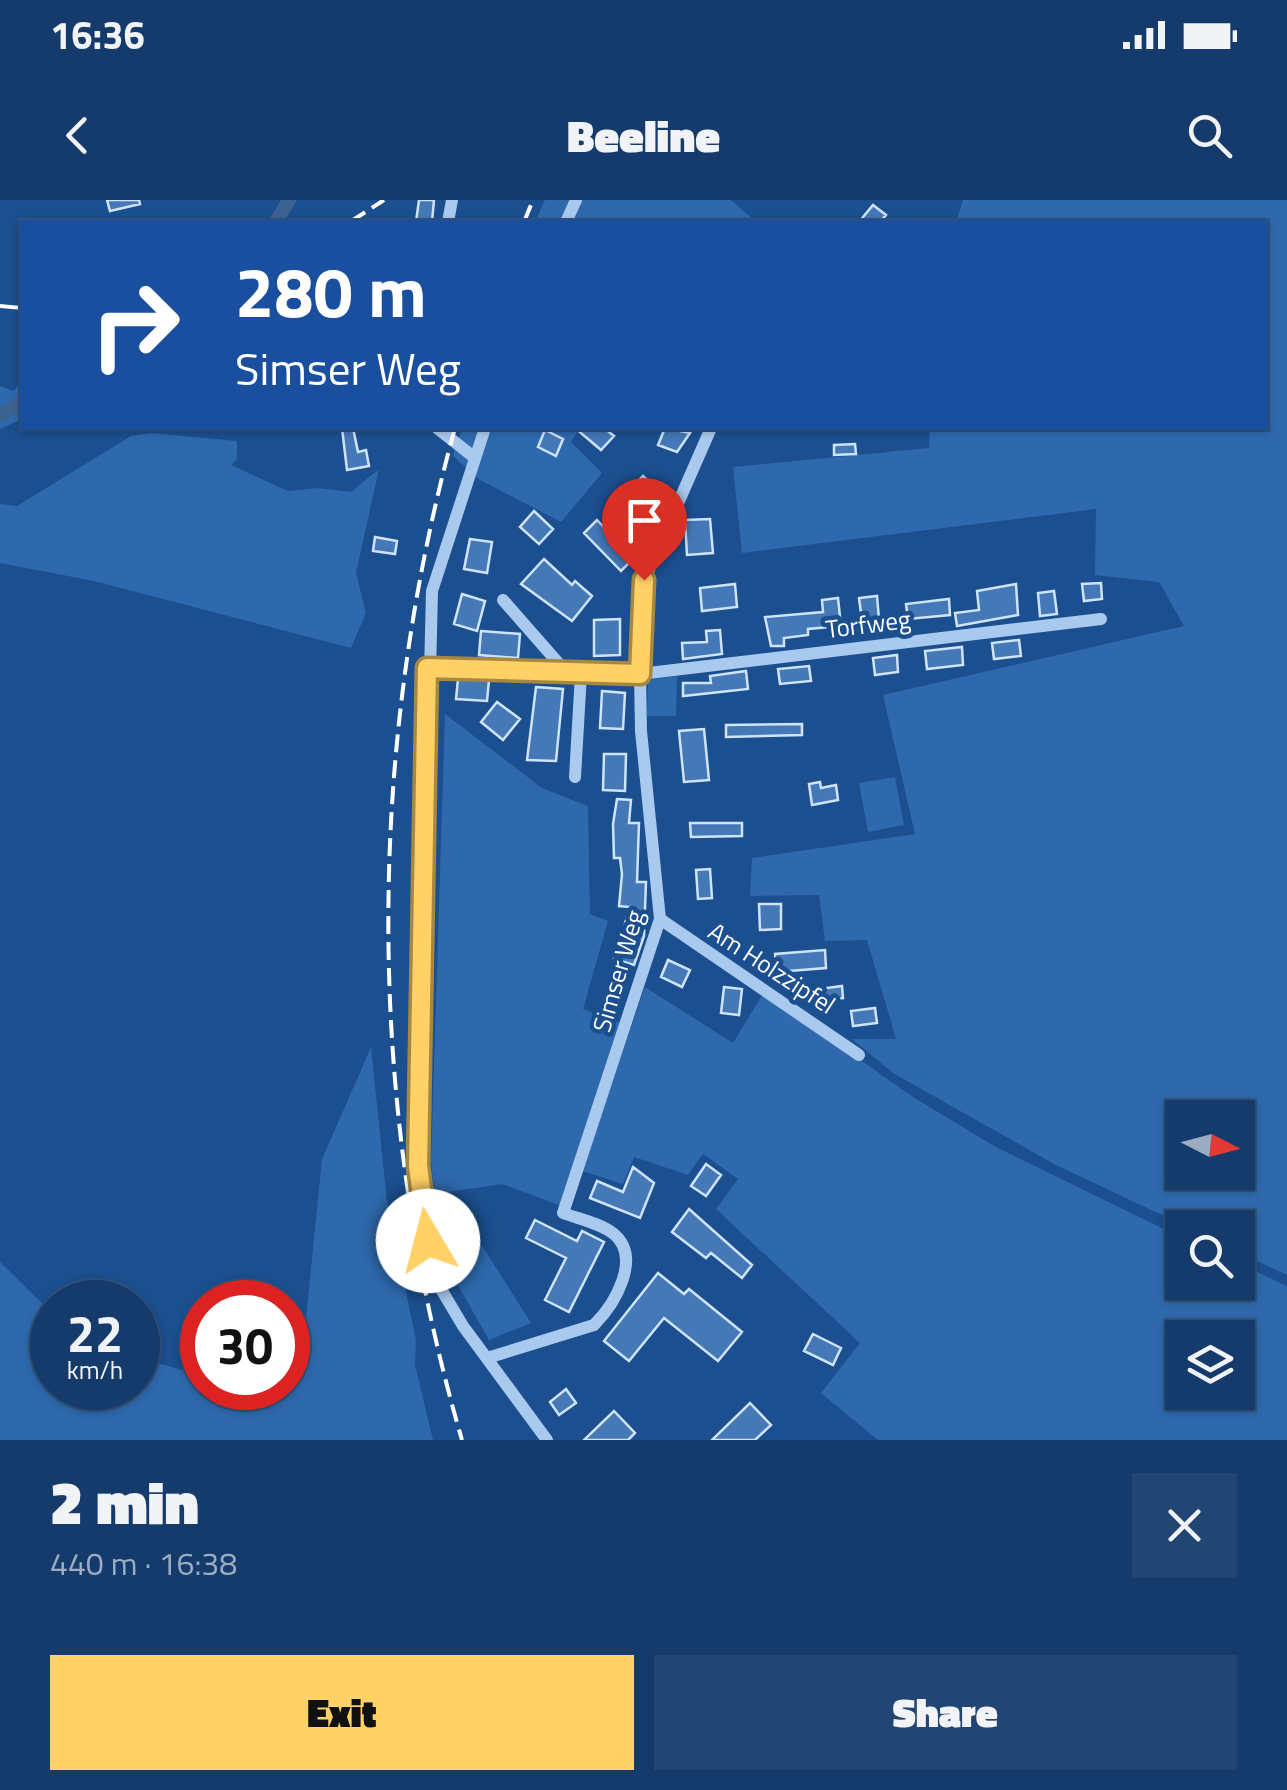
<!DOCTYPE html>
<html lang="en">
<head>
<meta charset="utf-8">
<style>
  :root { --surface:#143b6b; --page:#214673; --text:#f1f3f6; --muted:#9dadc1; --line:#33557e; --accent:#ffd166 }
  body { margin:0; font-family:"Titillium Web",sans-serif; background:var(--page); color:var(--text); height:100vh; display:flex; flex-direction:column; font-size:38px; white-space:nowrap }
  * { box-sizing:border-box; margin:0 }
  p { font-size:32px; color:var(--muted) }
  .icon { flex:none; width:55px; height:55px; fill:none; stroke:currentColor; stroke-width:2; stroke-linecap:round; stroke-linejoin:round }
  .map { position:relative; height:1240px; overflow:hidden }
  .drawer { display:flex; flex-direction:column; background:var(--surface); flex:1 }
  .drawer>* { flex:none }
  .guide { position:absolute; left:20px; top:20px; width:1248px; height:210px; border-radius:0px; box-shadow:0 2px 8px #0004,0 0 0 2px var(--line); background:#1a4fa0; color:#fff; overflow:hidden }
  .needle { width:65px; rotate:96deg }
  .buttons { position:absolute; left:1165px; top:900px; display:grid; gap:20px }
  .buttons a { display:grid; place-items:center; width:90px; height:90px; border-radius:0px; background:var(--surface); box-shadow:0 2px 8px #0004,0 0 0 2px var(--line); font-size:50px }
  .speed { position:absolute; left:30px; top:1080px; display:flex; gap:20px; font-size:50px; font-weight:700; text-align:center }
  .speed>* { display:grid; place-content:center; width:130px; height:130px; border-radius:50%; background:var(--surface); box-shadow:0 2px 8px #0004,0 0 0 2px var(--line); line-height:1 }
  .speed small { font-size:25px; font-weight:400 }
  .speed .limit { border:15px solid #d22; background:#fff; color:#111 }
  .pin { position:absolute; display:grid; place-items:center; width:85px; height:85px; color:#fff; margin:-102px -42px; border-radius:50% 50% 50% 0; rotate:-45deg; box-shadow:0 0 10px #0007 }
  .pin .icon { rotate:45deg }
  .me { position:absolute; width:110px; margin:-55px; rotate:352deg; stroke-linejoin:round; filter:drop-shadow(0 0 8px #0008) }
  .turn { display:flex; align-items:center; gap:35px; height:210px; padding:0 50px; font-size:45px }
  .turn .icon { width:130px; height:130px; stroke-width:2.5 }
  .turn b { display:block; font-size:70px; line-height:85px }
  .round { display:grid; place-items:center; flex:none; width:105px; height:105px; border-radius:0px; background:var(--page) }
  .headline { display:flex; align-items:center; justify-content:space-between; height:170px; padding:0 50px }
  h1 { font-size:60px; font-weight:800; line-height:75px }
  .action { display:flex; gap:20px; margin-top:auto; padding:20px 50px }
  .action a { flex:1; height:115px; border-radius:0px; background:var(--accent); color:#111; font-size:40px; font-weight:800; line-height:115px; text-align:center }
  .action a+a { background:var(--page); color:var(--text) }
  .status { display:flex; justify-content:space-between; align-items:center; height:70px; padding:0 50px; background:var(--surface); direction:ltr }
  .status svg { height:28px; fill:currentColor }
  header { display:flex; justify-content:space-between; align-items:center; height:130px; padding:0 50px; background:var(--surface); font-size:45px; font-weight:800 }
  .map>svg:first-child { display:block }
</style>
</head>
<body>
<div class="status"><b>16:36</b><svg viewBox="0 0 49 12"><path d="M0 12V9h3v3zM5 12V6h3v6zM10 12V3h3v9zM15 12V0h3v12zM26 1h20v11H26zM47 4h2v5h-2z"/></svg></div>
<header><svg class="icon" aria-label="back" viewBox="0 0 24 24"><path d="M15 5l-7 7 7 7"/></svg>Beeline<svg class="icon" aria-label="search" viewBox="0 0 24 24"><circle cx="10" cy="10" r="6"/><path d="M15 15l6 6"/></svg></header>
<div class="map">
<svg width="1287" height="1240" viewBox="0 0 1287 1240">
  <rect width="100%" height="100%" fill="#1b4f8f"/>
  <path fill="#2e69ad" fill-rule="evenodd" d="M 545,0 L 731,0 L 756,22 L 535,22 Z
    M 963,0 L 1287,0 L 1287,1075 L 1238,1052 L 1238,1028 L 1187,1027 L 1054,964 L 893,873 L 852,839 L 896,839 L 867,740 L 825,741 L 819,695 L 750,696 L 752,658 L 915,634 L 883,495 L 1184,426 L 1159,382 L 1095,375 L 1096,309 L 742,353 L 733,267 L 929,248 L 930,228 L 1265,228 L 1265,22 L 956,22 ZM 1182,918 L 1238,918 L 1238,972 L 1182,972 Z
    M 22,182 L 22,219 L 0,229 L 0,186 L 13,191 Z
    M 462,228 L 580,228 L 571,242 L 602,273 L 561,322 L 480,280 L 453,256 Z
    M 151,233 L 237,241 L 237,259 L 231,265 L 288,291 L 318,288 L 351,292 L 379,269 L 356,373 L 366,413 L 351,448 L 94,381 L 0,363 L 0,304 L 17,306 L 131,236 Z
    M 677,476 L 676,516 L 647,516 L 648,480 Z
    M 445,514 L 542,588 L 588,606 L 590,714 L 608,721 L 583,809 L 623,823 L 559,1005 L 502,984 L 448,992 L 531,1123 L 489,1140 L 442,1057 L 431,963 Z
    M 895,577 L 904,625 L 868,632 L 859,583 Z
    M 645,787 L 733,843 L 764,792 L 913,897 L 994,946 L 1182,1038 L 1182,1082 L 1238,1082 L 1238,1063 L 1287,1086 L 1287,1240 L 878,1240 L 821,1193 L 860,1143 L 716,1009 L 738,979 L 703,954 L 688,975 L 634,957 L 623,984 L 582,971 ZM 1182,1138 L 1238,1138 L 1238,1192 L 1182,1192 Z
    M 371,847 L 387,1001 L 416,1140 L 415,1165 L 433,1240 L 0,1240 L 0,1062 L 52,1113 L 52,1188 L 138,1188 L 138,1157 L 202,1176 L 202,1188 L 288,1188 L 288,1154 L 306,1119 L 322,959 Z"/>
  <g fill="none" stroke-linecap="round" stroke-linejoin="round">
    <path stroke="#3c6290" stroke-width="14" d="M 276,22 L 289,0
      M 0,215 L 22,202"/>
  </g>
  <path fill="#4478b7" stroke="#cfe3fa" stroke-width="2.5" d="M 107,0 L 139,0 L 140,4 L 110,11 Z
    M 419,0 L 434,0 L 432,22 L 416,22 Z
    M 873,5 L 886,15 L 880,22 L 859,22 Z
    M 342,228 L 353,228 L 358,252 L 366,250 L 369,266 L 347,270 Z
    M 575,228 L 604,228 L 614,236 L 601,250 Z
    M 665,228 L 690,233 L 677,252 L 658,245 Z
    M 545,230 L 563,239 L 556,256 L 538,247 Z
    M 855,244 L 856,254 L 834,255 L 834,245 Z
    M 643,276 L 659,291 L 640,311 L 624,296 Z
    M 534,311 L 553,329 L 539,344 L 520,327 Z
    M 710,319 L 713,353 L 687,355 L 685,320 Z
    M 597,320 L 634,358 L 621,371 L 584,333 Z
    M 375,337 L 397,341 L 395,354 L 373,351 Z
    M 470,339 L 492,342 L 487,373 L 464,369 Z
    M 544,359 L 572,385 L 575,381 L 592,396 L 572,421 L 521,384 Z
    M 1101,383 L 1102,399 L 1084,401 L 1082,384 Z
    M 735,384 L 737,407 L 702,411 L 700,388 Z
    M 1016,384 L 1018,415 L 957,426 L 955,413 L 979,410 L 977,391 Z
    M 1054,391 L 1057,414 L 1040,416 L 1038,393 Z
    M 462,394 L 485,401 L 477,431 L 454,424 Z
    M 877,396 L 879,419 L 862,421 L 859,398 Z
    M 838,398 L 841,426 L 808,429 L 808,435 L 784,438 L 784,446 L 771,446 L 765,417 L 823,412 L 822,400 Z
    M 949,399 L 950,415 L 908,419 L 906,404 Z
    M 620,419 L 620,455 L 594,456 L 594,420 Z
    M 720,430 L 722,454 L 683,459 L 682,443 L 707,442 L 706,431 Z
    M 481,431 L 520,434 L 518,458 L 479,455 Z
    M 1019,440 L 1021,456 L 994,459 L 992,443 Z
    M 962,447 L 963,465 L 927,469 L 925,451 Z
    M 897,455 L 898,472 L 875,475 L 873,458 Z
    M 809,466 L 811,481 L 780,484 L 778,469 Z
    M 746,471 L 748,489 L 683,496 L 683,483 L 711,483 L 710,476 Z
    M 458,479 L 489,480 L 487,501 L 456,499 Z
    M 536,487 L 563,489 L 556,561 L 527,560 Z
    M 602,491 L 625,493 L 623,529 L 600,528 Z
    M 497,502 L 520,519 L 503,540 L 481,522 Z
    M 802,524 L 802,535 L 726,537 L 726,525 Z
    M 704,529 L 709,580 L 684,582 L 679,531 Z
    M 604,554 L 626,554 L 625,591 L 603,590 Z
    M 820,582 L 821,588 L 836,585 L 838,600 L 812,605 L 809,584 Z
    M 617,599 L 631,600 L 629,623 L 639,623 L 637,682 L 646,682 L 644,736 L 634,765 L 614,759 L 630,707 L 619,706 L 622,674 L 620,658 L 614,658 L 613,624 Z
    M 690,623 L 742,623 L 742,636 L 691,637 Z
    M 710,669 L 712,698 L 698,699 L 696,670 Z
    M 759,704 L 781,704 L 781,729 L 760,730 Z
    M 825,750 L 826,768 L 777,772 L 775,754 Z
    M 668,760 L 690,770 L 682,787 L 661,777 Z
    M 842,786 L 843,798 L 821,800 L 819,789 Z
    M 724,787 L 742,789 L 739,815 L 721,813 Z
    M 875,808 L 877,823 L 853,826 L 851,811 Z
    M 706,964 L 721,975 L 706,996 L 691,986 Z
    M 633,967 L 654,983 L 640,1018 L 590,998 L 597,981 L 623,992 Z
    M 689,1009 L 752,1065 L 742,1078 L 711,1053 L 706,1058 L 672,1032 Z
    M 535,1020 L 577,1041 L 582,1031 L 604,1042 L 569,1112 L 545,1100 L 566,1058 L 526,1038 Z
    M 658,1073 L 684,1094 L 689,1089 L 742,1132 L 718,1161 L 664,1118 L 629,1161 L 604,1141 Z
    M 813,1134 L 841,1148 L 833,1165 L 804,1151 Z
    M 566,1189 L 576,1203 L 559,1215 L 550,1202 Z
    M 750,1203 L 771,1225 L 755,1240 L 712,1240 Z
    M 614,1211 L 635,1233 L 628,1240 L 584,1240 Z"/>
  <g fill="none" stroke-linecap="round" stroke-linejoin="round">
    <path stroke="#a9c9ee" stroke-width="12" d="M 448,22 L 452,0
      M 566,22 L 576,0
      M 437,228 L 475,258
      M 485,228 L 432,391 L 418,966 L 438,1084 L 463,1126 L 547,1240
      M 711,228 L 644,381 L 640,474 L 1101,419
      M 503,400 L 567,473
      M 427,468 L 640,474 L 641,531 L 660,719 L 563,1013 C 579,1019 600,1023 614,1034 C 642,1058 615,1104 594,1125 L 487,1158
      M 575,577 L 581,474
      M 660,719 L 859,855"/>
    <path stroke="#fff" stroke-width="4" stroke-dasharray="18 8" stroke-linecap="butt" d="M 350,22 L 384,0
      M 524,22 L 533,0
      M 0,106 L 22,108
      M 455,228 C 364,557 366,912 462,1240"/>
  </g>
  <g fill="none" stroke-linecap="round" stroke-linejoin="round">
    <defs>
      <path id="route" d="M 428,1041 L 418,966 L 427,468 L 640,474 L 644,380"/>
    </defs>
    <use href="#route" stroke="#a68842" stroke-width="25"/>
    <use href="#route" stroke="#ffd166" stroke-width="18"/>
  </g>
  <g text-anchor="middle" stroke-width="9" stroke-linejoin="round" paint-order="stroke">
    <g font-size="25" fill="#fff" stroke="#1b4f8f">
      <text transform="translate(868 424) rotate(-7)" y="9">Torfweg</text>
      <text transform="translate(772 768) rotate(33)" y="9">Am Holzzipfel</text>
      <text transform="translate(618 771) rotate(-74)" y="9">Simser Weg</text>
    </g>
  </g>
</svg>
<div class="buttons">
<a><svg class="needle" viewBox="-14 -14 28 28"><path d="M0-13l5 13h-10z" fill="#e53935"/><path d="M0 13l5-13h-10z" fill="#9dadc1"/></svg></a>
<a><svg class="icon" aria-label="search" viewBox="0 0 24 24"><circle cx="10" cy="10" r="6"/><path d="M15 15l6 6"/></svg></a>
<a><svg class="icon" aria-label="layers" viewBox="0 0 24 24"><path d="M12 4l9 5-9 5-9-5zM3 14l9 5 9-5"/></svg></a>
</div>
<div class="speed"><div>22<small>km/h</small></div><div class="limit">30</div></div>
<div class="pin" style="left:644px;top:380px;background:#d93025"><svg class="icon" aria-label="arrive" viewBox="0 0 24 24"><path d="M6 21V4h12l-3 4 3 4H6"/></svg></div>
<svg class="me" style="left:428px;top:1041px" viewBox="-20 -20 40 40"><circle r="19" fill="#fff"/><path d="M0-13L10 11 0 6-10 11z" fill="#ffd166"/></svg>
<div class="guide">
<div class="turn"><svg class="icon" aria-label="right" viewBox="0 0 24 24"><path d="M7 20v-9h11M14 6l5 5-5 5"/></svg><div><b>280 m</b>Simser Weg</div></div>
</div>
</div>
<section class="drawer">
<div class="headline"><div><h1>2 min</h1><p>440 m · 16:38</p></div><a class="round"><svg class="icon" aria-label="close" viewBox="0 0 24 24"><path d="M6 6l12 12M18 6L6 18"/></svg></a></div>
<div class="action"><a>Exit</a><a>Share</a></div>
</section>
</body>
</html>
